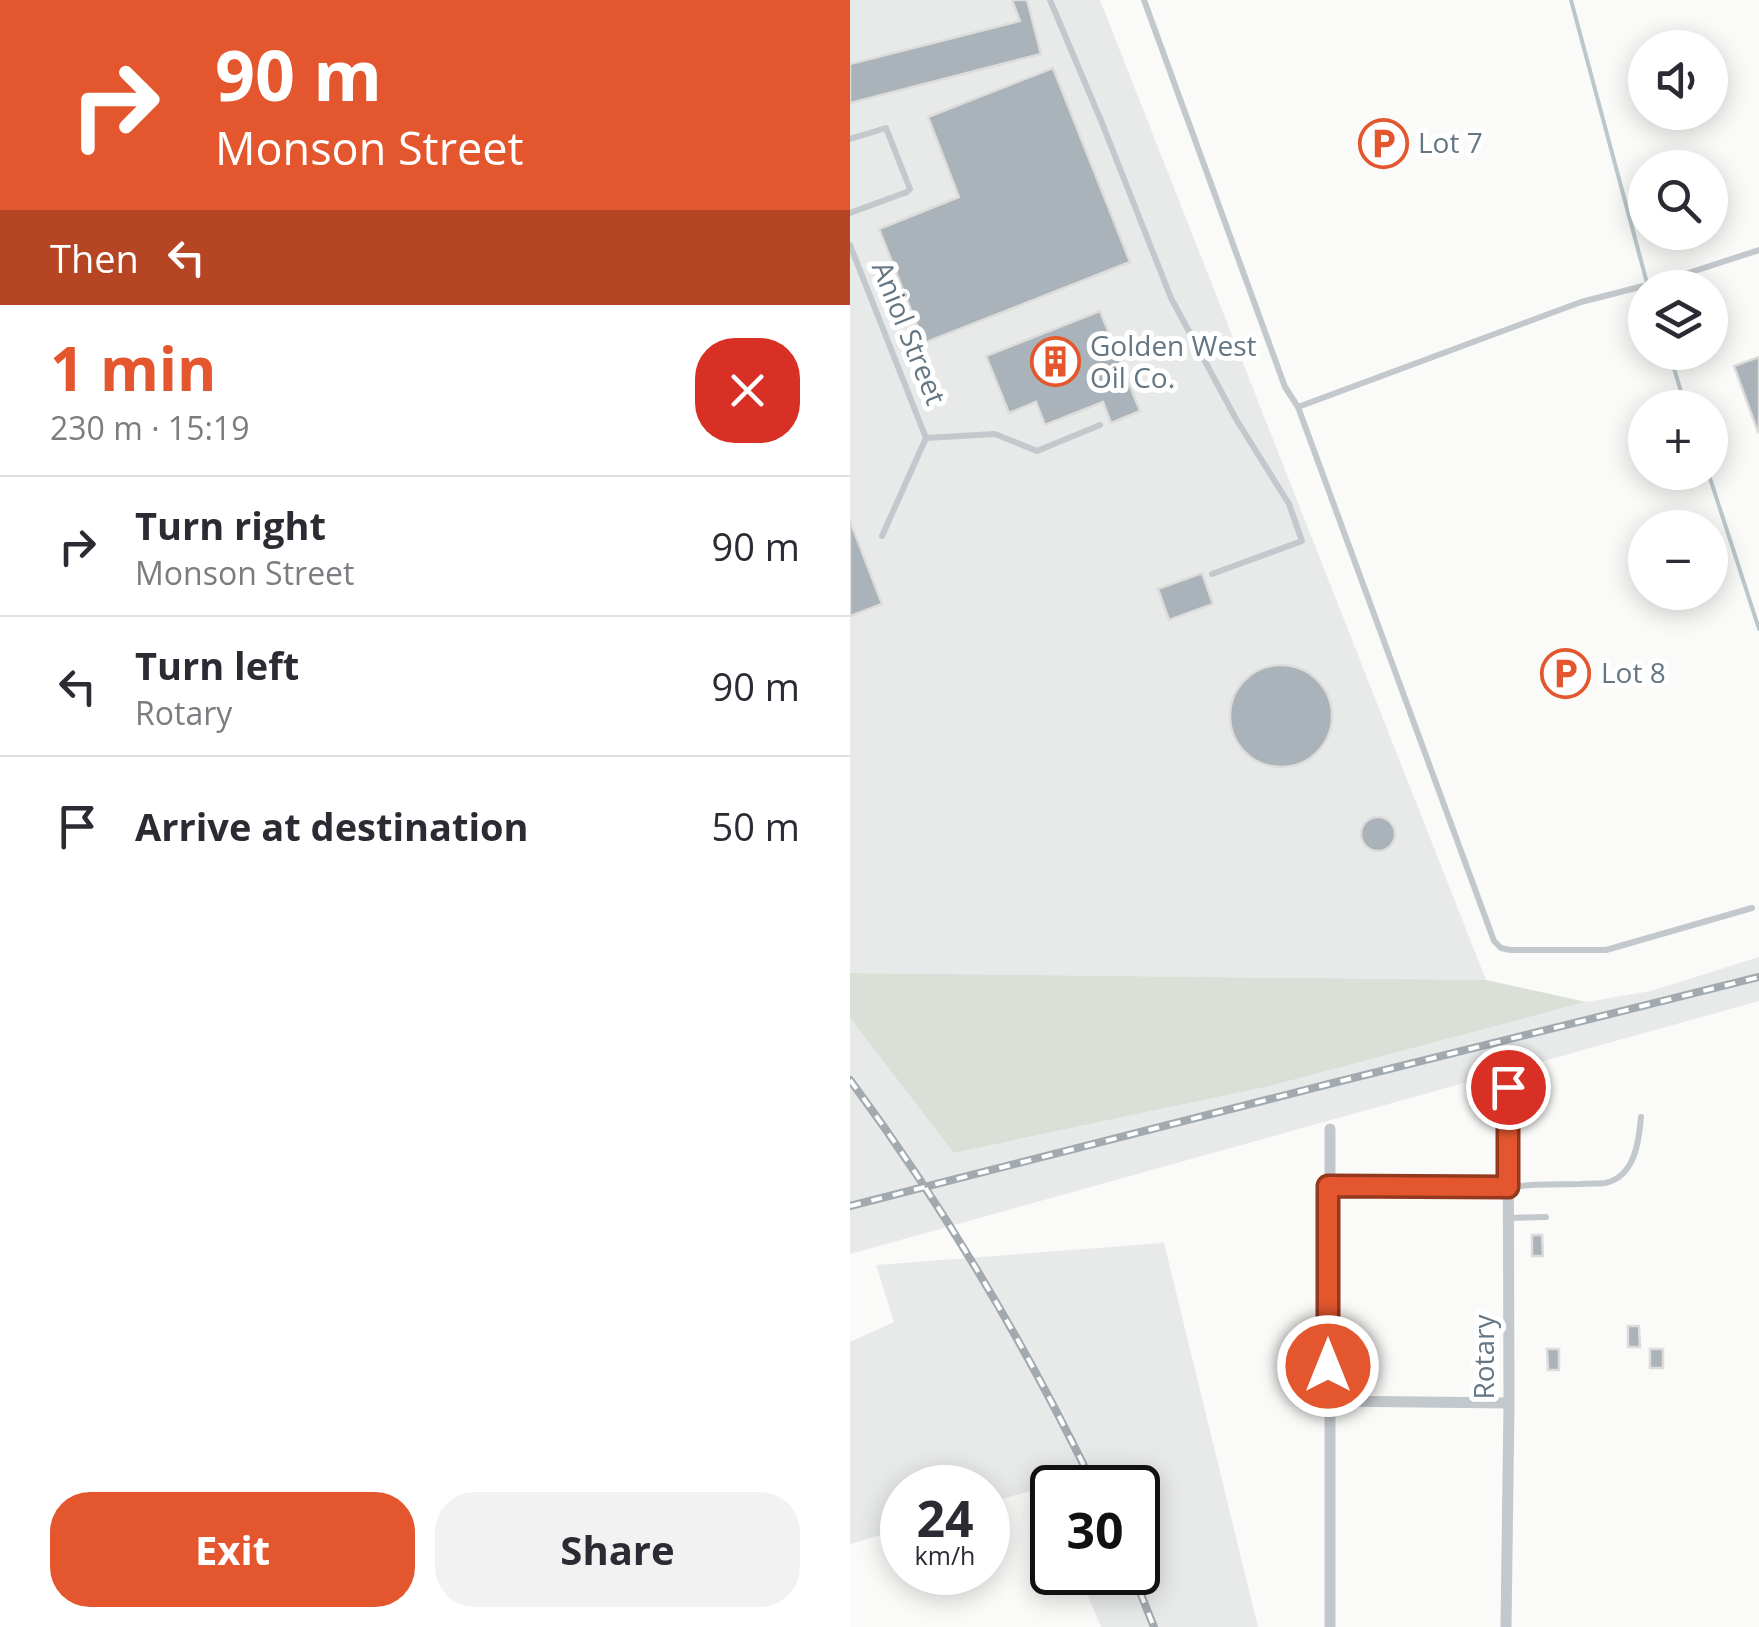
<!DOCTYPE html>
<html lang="en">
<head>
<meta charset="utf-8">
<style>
  :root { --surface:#fff; --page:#f2f2f3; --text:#2b2b33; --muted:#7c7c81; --line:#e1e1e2; --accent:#e4572e }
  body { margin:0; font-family:"Open Sans",sans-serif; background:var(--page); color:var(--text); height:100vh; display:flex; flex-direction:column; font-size:38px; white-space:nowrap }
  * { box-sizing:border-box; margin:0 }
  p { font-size:32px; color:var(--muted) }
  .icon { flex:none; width:55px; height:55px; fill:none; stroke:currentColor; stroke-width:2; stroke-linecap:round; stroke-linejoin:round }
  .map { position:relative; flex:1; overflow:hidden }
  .side { display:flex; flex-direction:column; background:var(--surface); width:850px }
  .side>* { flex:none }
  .top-card { background:#e4572e; color:#fff; overflow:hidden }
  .buttons { position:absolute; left:778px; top:30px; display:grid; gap:20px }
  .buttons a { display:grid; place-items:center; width:100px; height:100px; border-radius:50%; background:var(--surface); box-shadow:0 5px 25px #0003; font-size:50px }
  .speed { position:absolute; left:30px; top:1465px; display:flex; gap:20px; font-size:50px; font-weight:700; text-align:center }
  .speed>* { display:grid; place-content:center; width:130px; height:130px; border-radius:50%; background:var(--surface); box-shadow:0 5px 25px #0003; line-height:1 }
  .speed small { font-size:25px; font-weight:400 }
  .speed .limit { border:5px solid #111; border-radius:15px; background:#fff; color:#111 }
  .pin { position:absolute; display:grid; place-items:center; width:85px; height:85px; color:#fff; margin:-42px; border:5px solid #fff; border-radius:50%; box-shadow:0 2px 10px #0007 }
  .me { position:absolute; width:110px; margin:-55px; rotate:0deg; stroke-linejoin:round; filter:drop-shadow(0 0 8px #0008) }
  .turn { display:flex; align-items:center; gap:35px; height:210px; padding:0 50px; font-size:45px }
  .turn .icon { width:130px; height:130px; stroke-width:2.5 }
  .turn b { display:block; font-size:70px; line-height:85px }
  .then { display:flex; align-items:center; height:95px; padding:0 50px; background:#0003; gap:20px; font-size:38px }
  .round { display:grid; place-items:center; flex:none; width:105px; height:105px; border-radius:40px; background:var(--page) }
  .overview { display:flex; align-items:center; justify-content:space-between; height:170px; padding:0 50px }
  h1 { font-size:60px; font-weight:700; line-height:75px; color:var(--accent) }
  .cta { display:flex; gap:20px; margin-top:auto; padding:20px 50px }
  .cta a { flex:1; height:115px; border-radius:40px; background:var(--accent); color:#fff; font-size:40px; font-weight:700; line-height:115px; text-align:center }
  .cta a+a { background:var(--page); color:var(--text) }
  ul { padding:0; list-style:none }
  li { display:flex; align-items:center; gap:30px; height:140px; padding:0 50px; border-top:2px solid var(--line) }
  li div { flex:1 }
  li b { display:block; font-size:38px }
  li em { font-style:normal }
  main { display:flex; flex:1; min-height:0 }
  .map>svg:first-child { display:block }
</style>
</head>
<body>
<main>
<section class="side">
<div class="top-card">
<div class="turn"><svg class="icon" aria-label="right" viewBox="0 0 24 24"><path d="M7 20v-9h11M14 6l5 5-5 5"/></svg><div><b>90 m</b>Monson Street</div></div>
<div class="then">Then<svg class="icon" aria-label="left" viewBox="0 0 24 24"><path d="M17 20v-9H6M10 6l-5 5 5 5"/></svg></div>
</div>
<div class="overview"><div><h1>1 min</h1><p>230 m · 15:19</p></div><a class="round" style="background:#d93025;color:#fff"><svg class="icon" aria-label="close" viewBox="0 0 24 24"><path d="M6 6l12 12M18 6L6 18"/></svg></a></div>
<ul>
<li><svg class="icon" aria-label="right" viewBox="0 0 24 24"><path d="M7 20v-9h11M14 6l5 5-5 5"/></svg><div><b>Turn right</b><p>Monson Street</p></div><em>90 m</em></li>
<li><svg class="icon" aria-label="left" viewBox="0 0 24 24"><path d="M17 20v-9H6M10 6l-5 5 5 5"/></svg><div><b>Turn left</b><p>Rotary</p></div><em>90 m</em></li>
<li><svg class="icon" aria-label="arrive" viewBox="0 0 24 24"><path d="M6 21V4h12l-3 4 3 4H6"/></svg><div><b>Arrive at destination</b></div><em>50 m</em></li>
</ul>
<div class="cta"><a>Exit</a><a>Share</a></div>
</section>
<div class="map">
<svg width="909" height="1627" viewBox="0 0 909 1627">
  <rect width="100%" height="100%" fill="#fafaf8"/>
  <path fill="#e8e9e9" d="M 0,0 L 250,0 L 636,980 L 0,973 Z
    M 909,957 L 909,1001 L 0,1254 L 0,1018 L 105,1153 L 420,1086 L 736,1002 L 801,991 Z
    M 314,1243 L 408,1627 L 251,1627 L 228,1573 L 288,1572 L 288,1488 L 202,1488 L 202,1514 L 191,1488 L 138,1503 L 138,1488 L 52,1488 L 52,1529 L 0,1544 L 0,1342 L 44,1322 L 26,1265 Z"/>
  <path fill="#dadfd7" d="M 0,973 L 636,980 L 736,1002 L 420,1086 L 104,1153 L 0,1018 Z"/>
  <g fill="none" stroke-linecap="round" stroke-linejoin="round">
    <path stroke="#bbc7cb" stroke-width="4" d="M 721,0 L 797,283
      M 819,352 L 836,408
      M 858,472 L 909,629"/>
  </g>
  <path fill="#aab3b9" stroke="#dcdcda" stroke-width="2.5" d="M 162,0 L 177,0 L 191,54 L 0,103 L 0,64 L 170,21 Z
    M 203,68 L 280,262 L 74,343 L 29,229 L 109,197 L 78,117 Z
    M 250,311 L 290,411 L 261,423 L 253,402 L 195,425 L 186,402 L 159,413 L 136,356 Z
    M 909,357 L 909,431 L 908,432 L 884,366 Z
    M 0,521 L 32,604 L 0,616 Z
    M 352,573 L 363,604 L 319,620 L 308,589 Z
    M380 716a51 51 0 1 1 102 0a51 51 0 1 1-102 0Z
    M511 834a17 17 0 1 1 34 0a17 17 0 1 1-34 0Z
    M 682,1235 L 692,1235 L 693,1256 L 682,1256 Z
    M 778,1326 L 789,1326 L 790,1347 L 778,1347 Z
    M 697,1349 L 709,1349 L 709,1370 L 698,1370 Z
    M 800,1349 L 813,1349 L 813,1368 L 800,1368 Z"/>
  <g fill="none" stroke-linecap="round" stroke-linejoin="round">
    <path stroke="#c3c8cc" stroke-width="6" d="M 200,0 L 252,123 L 321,298 L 386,419 L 439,504 L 452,541 L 362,574
      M 294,0 L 435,387 L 448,407 L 644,941 L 651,948 L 660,950 L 756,950 L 902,908
      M 0,139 L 36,128 L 60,189 L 57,192 L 0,213
      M 0,245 L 76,438
      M 448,407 L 731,302 L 817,280 L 909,250
      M 76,438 L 145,434 L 187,451 L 250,425
      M 32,536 L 76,438
      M 658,1187 C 682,1184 706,1184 731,1184 C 739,1183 748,1184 755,1183 C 785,1177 789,1141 791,1117
      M 658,1218 L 696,1217"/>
    <path stroke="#c3c8cc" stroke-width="11" d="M 480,1129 L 480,1627
      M 478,1186 L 658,1187
      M 478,1401 L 659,1403
      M 656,1627 L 659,1403 L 658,1087"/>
    <defs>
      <path id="rail" d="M 0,1080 C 95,1208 175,1344 245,1488
        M 0,1206 L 475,1085 L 909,977
        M 282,1572 L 304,1627"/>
    </defs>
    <use href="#rail" stroke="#a2aab0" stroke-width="8"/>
    <use href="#rail" stroke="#fff" stroke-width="4" stroke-dasharray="11" stroke-linecap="butt"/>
  </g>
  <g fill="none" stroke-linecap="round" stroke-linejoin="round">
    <defs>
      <path id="route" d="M 478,1366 L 478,1186 L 658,1187 L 658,1087"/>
    </defs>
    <use href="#route" stroke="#94391e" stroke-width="25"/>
    <use href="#route" stroke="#e4572e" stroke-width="18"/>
  </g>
  <defs>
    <symbol id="parking-ring" viewBox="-11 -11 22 22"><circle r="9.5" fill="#fff" stroke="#e4572e" stroke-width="1.5"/><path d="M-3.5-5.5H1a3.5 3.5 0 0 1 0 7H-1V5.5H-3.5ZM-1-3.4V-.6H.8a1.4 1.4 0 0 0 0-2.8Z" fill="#e4572e"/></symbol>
    <symbol id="building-ring" viewBox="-11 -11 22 22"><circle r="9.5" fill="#fff" stroke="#e4572e" stroke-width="1.5"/><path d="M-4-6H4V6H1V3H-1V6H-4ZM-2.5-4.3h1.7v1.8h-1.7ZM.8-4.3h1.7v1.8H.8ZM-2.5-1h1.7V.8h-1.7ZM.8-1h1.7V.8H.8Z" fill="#e4572e"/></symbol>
  </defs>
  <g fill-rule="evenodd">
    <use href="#parking-ring" x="506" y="116" width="55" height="55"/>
    <use href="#building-ring" x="178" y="334" width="55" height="55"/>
    <use href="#parking-ring" x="688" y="646" width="55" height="55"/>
  </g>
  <g text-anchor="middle" stroke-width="10" stroke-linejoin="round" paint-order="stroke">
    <g font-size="28" fill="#657683" stroke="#fff" text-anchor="start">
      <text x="568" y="153">Lot 7</text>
      <text x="240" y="356">Golden West<tspan x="240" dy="32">Oil Co.</tspan></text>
      <text x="751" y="683">Lot 8</text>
    </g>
    <g font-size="28" fill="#657683" stroke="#fff">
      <text transform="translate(59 333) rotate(68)" y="10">Aniol Street</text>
      <text transform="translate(634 1357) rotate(-90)" y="10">Rotary</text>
    </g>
  </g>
</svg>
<div class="buttons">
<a><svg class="icon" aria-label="sound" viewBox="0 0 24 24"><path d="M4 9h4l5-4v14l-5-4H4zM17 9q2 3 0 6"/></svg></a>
<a><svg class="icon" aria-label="search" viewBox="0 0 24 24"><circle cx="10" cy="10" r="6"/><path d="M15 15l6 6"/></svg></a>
<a><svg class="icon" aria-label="layers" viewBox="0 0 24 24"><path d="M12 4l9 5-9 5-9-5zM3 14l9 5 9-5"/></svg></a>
<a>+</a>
<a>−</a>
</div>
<div class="speed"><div>24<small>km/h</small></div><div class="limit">30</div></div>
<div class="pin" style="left:658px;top:1087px;background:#d93025"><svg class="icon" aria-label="arrive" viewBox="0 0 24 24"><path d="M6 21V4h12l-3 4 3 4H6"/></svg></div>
<svg class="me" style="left:478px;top:1366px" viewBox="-20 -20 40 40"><circle r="17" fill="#e4572e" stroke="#fff" stroke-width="3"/><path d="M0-11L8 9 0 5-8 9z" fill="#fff"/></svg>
</div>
</main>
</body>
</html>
